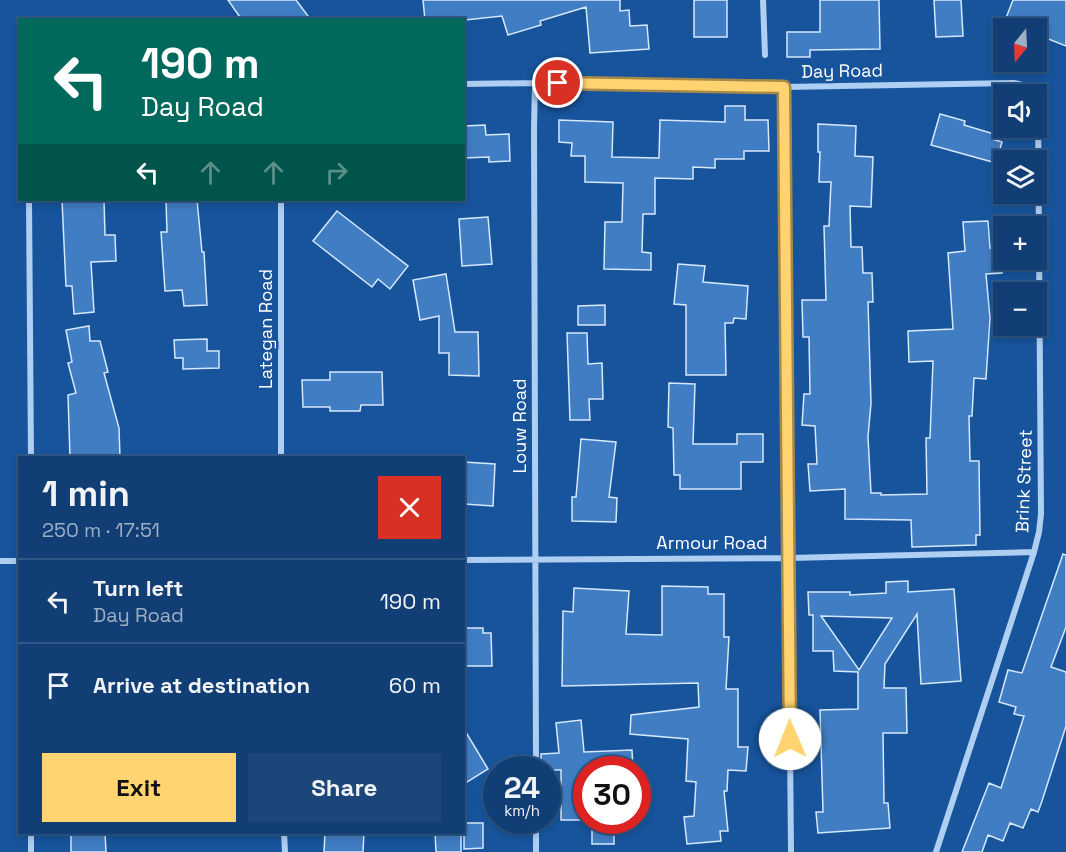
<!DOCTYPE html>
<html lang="en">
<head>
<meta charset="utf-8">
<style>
  :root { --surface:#113f75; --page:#1a467a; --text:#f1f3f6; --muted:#9cafc5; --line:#305887; --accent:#ffd36f }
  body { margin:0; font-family:"Space Grotesk",sans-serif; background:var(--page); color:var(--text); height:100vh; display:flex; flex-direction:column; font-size:22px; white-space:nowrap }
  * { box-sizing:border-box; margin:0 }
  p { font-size:20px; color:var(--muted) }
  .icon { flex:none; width:33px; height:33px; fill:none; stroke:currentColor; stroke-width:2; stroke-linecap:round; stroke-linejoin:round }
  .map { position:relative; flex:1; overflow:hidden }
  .panel { position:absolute; left:18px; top:456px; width:447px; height:378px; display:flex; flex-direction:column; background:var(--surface); border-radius:0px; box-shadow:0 3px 9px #0003,0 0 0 2px var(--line) }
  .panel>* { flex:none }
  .top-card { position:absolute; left:18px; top:18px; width:447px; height:183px; border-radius:0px; box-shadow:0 3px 9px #0003,0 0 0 2px var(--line); background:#00695c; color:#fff; overflow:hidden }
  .needle { width:39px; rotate:198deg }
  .tools { position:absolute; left:993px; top:18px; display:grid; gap:12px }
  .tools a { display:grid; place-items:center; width:54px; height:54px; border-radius:0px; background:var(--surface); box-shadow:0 3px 9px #0003,0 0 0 2px var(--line); font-size:30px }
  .speed { position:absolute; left:483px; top:756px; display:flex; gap:12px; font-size:30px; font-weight:700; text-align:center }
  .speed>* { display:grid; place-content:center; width:78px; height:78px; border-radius:50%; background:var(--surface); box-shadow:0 3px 9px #0003,0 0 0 2px var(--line); line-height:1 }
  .speed small { font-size:15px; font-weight:400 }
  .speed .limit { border:9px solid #d22; background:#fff; color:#111 }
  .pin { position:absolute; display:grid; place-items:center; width:51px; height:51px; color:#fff; margin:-26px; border:3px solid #fff; border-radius:50%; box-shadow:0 2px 6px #0007 }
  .me { position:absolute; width:66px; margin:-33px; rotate:359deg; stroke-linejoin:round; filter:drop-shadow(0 0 4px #0008) }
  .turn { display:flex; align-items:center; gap:21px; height:126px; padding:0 24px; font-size:27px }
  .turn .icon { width:78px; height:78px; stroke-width:2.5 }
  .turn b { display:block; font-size:42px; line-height:51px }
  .lanes { display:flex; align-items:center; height:57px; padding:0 24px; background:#0003; justify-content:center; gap:30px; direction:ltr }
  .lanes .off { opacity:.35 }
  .round { display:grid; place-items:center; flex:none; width:63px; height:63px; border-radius:0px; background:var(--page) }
  .overview { display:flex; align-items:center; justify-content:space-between; height:102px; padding:0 24px }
  h1 { font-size:36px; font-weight:600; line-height:45px }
  .action { display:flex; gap:12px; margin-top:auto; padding:12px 24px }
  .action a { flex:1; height:69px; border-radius:0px; background:var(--accent); color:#111; font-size:24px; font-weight:600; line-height:69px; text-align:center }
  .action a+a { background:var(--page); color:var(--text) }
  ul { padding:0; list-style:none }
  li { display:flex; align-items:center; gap:18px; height:84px; padding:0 24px; border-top:2px solid var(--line) }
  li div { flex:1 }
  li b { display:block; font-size:22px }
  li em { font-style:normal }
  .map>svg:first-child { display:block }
</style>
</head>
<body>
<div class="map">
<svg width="1066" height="852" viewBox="0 0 1066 852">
  <rect width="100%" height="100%" fill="#17549c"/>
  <path fill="#407dc3" stroke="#d6e8fc" stroke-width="1.5" fill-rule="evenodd" d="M 228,0 L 296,0 L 311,20 L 242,20 Z
    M 423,0 L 620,0 L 620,11 L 629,10 L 630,26 L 647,25 L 649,49 L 590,53 L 586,7 L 540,21 L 541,25 L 508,35 L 502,16 L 465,20 L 425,20 Z
    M 694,0 L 727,0 L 727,37 L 694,37 Z
    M 820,0 L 879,0 L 880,49 L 810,50 L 810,57 L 787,57 L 787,32 L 820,32 Z
    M 934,0 L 961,0 L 963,36 L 936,37 Z
    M 1013,0 L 1066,0 L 1066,46 L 1041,36 L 1042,33 L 1036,31 L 1036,28 L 1032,28 L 1006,18 Z
    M 725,106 L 745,106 L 745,120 L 768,120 L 769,151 L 744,151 L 744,159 L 715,159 L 715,168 L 693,167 L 693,179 L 655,178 L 655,214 L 643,214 L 642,252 L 651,253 L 651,270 L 604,269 L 605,222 L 622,222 L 623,183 L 585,182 L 585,156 L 571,156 L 572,143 L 559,142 L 559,120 L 613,122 L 612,157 L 659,158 L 660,120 L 725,122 Z
    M 940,114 L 965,121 L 964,125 L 994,134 L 992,139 L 1002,142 L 996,163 L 931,145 Z
    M 818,124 L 856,126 L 855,156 L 873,157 L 871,207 L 850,206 L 851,247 L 862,247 L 863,273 L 872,273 L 873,302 L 868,302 L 871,403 L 868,437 L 871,493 L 881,493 L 881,495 L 927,494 L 926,438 L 930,438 L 933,361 L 909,362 L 908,331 L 953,329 L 948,253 L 965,251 L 963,222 L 988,221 L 990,248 L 1000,248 L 1002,273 L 986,274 L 990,318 L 986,379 L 974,378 L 972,416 L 969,416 L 970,461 L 979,461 L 980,535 L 976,535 L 976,545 L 912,547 L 911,520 L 845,519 L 845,489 L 810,491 L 808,464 L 817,464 L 815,426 L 802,425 L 804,394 L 810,394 L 809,337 L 803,337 L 802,300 L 826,300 L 824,226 L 829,226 L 831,182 L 819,182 L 820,152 L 818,152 Z
    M 485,125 L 486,135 L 509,134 L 510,161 L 489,162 L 489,157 L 464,158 L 464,126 Z
    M 62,200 L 104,200 L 105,235 L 115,235 L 116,261 L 91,262 L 94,312 L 74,314 L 72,286 L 66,286 Z
    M 166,200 L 197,200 L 202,252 L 204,252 L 207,305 L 184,306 L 182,290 L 165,291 L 161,232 L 167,232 Z
    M 337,211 L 408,266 L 390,289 L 378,279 L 372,287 L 313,241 Z
    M 488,217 L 492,264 L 462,266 L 459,219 Z
    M 678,264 L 705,266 L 703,282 L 748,286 L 746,319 L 734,318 L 733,323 L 725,323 L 726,375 L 686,375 L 686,305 L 674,304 Z
    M 446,274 L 455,332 L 478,332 L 479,376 L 449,375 L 449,353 L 439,353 L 439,316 L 420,320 L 413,280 Z
    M 605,305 L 605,325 L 578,325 L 578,306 Z
    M 89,326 L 90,341 L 100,341 L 108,372 L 104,373 L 119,428 L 120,458 L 70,458 L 68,395 L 76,393 L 68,363 L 72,362 L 66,330 Z
    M 567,333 L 587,333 L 588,364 L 602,363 L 603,399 L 589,399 L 590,420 L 570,420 Z
    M 207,339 L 207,351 L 219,351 L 219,368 L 183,369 L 183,358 L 175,358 L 174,340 Z
    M 330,372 L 382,372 L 383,405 L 361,405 L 360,411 L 330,411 L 330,407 L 303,407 L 302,380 L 330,380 Z
    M 669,383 L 695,384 L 693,444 L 737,444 L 737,434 L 763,434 L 763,462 L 741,462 L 741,489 L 680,489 L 680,475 L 674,475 L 673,428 L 668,427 Z
    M 581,439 L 616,442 L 609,497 L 617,498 L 616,522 L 572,521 L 572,497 L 576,497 Z
    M 464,462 L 495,464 L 493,506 L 464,504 Z
    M 1063,554 L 1066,555 L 1066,627 L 1051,667 L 1066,672 L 1066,726 L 1042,801 L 1038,812 L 1031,809 L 1023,828 L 1010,823 L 1003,841 L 988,835 L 982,852 L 962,852 L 989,783 L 1001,788 L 1024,716 L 1014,714 L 1016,707 L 999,702 L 1008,670 L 1022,673 Z
    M 908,581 L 908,592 L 954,589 L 961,681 L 921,684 L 917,614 L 885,664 L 884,688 L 906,688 L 907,733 L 883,733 L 884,803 L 888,803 L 890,828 L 818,833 L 816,812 L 823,812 L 820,710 L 858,709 L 858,672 L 834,671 L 833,651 L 813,651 L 813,615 L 809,615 L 808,592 L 850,592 L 850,595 L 886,593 L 886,582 ZM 821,616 L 892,618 L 859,670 Z
    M 662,586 L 708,587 L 708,594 L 724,594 L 724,637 L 729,637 L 726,689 L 738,689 L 738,747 L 748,747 L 746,771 L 728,770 L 727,791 L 724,791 L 728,831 L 720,831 L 721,841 L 687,844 L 684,817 L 694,816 L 696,782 L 686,781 L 688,739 L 630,734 L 631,715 L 699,707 L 698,683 L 562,686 L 563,611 L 573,612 L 574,588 L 629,591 L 626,634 L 662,635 Z
    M 464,628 L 483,628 L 483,633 L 491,633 L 492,666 L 464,666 Z
    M 581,720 L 584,752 L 632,750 L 633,770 L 586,770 L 586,820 L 561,820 L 561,770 L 541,770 L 541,754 L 559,753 L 556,723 Z
    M 464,729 L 488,769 L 464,784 Z
    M 592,820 L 614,820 L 614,844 L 592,844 Z
    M 464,823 L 483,823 L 483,848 L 464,849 Z
    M 71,832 L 105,832 L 106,852 L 71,852 Z
    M 325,832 L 364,832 L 363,852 L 324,852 Z
    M 435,832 L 461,832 L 461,852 L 436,852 Z"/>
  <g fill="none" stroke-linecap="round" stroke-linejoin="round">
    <path stroke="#aecef2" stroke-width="6" d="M 763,0 L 765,55
      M 535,83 L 534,128 L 536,770
      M 464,84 L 535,83 L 784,87 L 1013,83 C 1023,84 1029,87 1036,94
      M 784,87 L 791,852
      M 29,200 L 31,458
      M 281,200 L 281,458
      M 464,560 L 789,558 L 1034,552
      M 0,561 L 20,561
      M 536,820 L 536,852
      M 284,832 L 285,852
      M 31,852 L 31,832
      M 936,852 L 1034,552 L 1039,532 L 1041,514 L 1038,105 L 1036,95"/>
  </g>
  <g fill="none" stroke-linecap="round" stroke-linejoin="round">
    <defs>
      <path id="route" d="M 558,83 L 784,87 L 790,739"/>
    </defs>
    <use href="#route" stroke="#a68948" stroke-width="15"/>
    <use href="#route" stroke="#ffd36f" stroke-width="10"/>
  </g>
  <g text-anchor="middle" stroke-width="5" stroke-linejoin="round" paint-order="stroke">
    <g font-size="18" fill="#fff" stroke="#17549c">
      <text transform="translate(842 71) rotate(-1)" y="6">Day Road</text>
      <text transform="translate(266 329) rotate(-90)" y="6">Lategan Road</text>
      <text transform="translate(520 426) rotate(-90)" y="6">Louw Road</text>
      <text transform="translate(1024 481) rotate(-88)" y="6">Brink Street</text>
      <text x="712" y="549">Armour Road</text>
    </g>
  </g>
</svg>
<div class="tools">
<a><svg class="needle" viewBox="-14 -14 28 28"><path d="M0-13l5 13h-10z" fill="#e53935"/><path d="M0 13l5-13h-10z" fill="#9cafc5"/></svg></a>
<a><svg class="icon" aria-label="sound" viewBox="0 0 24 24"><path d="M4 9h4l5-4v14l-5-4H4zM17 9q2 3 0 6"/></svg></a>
<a><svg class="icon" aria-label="layers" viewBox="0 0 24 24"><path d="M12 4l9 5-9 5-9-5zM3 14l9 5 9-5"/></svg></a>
<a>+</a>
<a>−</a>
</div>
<div class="speed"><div>24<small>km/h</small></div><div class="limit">30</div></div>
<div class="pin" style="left:558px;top:83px;background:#d93025"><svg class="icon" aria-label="arrive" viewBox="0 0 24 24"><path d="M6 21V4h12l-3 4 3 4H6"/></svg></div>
<svg class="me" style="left:790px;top:739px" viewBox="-20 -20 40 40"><circle r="19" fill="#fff"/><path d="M0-13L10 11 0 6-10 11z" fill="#ffd36f"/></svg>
<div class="top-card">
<div class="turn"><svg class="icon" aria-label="left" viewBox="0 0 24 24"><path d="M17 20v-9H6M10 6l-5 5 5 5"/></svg><div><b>190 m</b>Day Road</div></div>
<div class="lanes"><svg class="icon" aria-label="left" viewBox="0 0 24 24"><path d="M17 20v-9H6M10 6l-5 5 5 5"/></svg><svg class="icon off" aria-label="ahead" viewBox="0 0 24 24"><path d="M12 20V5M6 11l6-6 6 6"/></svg><svg class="icon off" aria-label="ahead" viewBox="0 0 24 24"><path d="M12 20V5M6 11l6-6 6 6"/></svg><svg class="icon off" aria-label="right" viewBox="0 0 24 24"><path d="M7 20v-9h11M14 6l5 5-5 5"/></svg></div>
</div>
<section class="panel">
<div class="overview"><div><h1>1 min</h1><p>250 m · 17:51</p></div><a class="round" style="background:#d93025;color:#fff"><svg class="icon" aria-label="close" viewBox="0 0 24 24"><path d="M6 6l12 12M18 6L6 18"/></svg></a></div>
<ul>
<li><svg class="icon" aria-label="left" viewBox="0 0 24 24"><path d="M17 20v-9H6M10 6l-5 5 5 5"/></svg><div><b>Turn left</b><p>Day Road</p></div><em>190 m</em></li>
<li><svg class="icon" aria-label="arrive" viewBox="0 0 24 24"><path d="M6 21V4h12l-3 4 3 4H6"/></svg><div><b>Arrive at destination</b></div><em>60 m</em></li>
</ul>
<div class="action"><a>Exit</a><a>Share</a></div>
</section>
</div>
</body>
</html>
